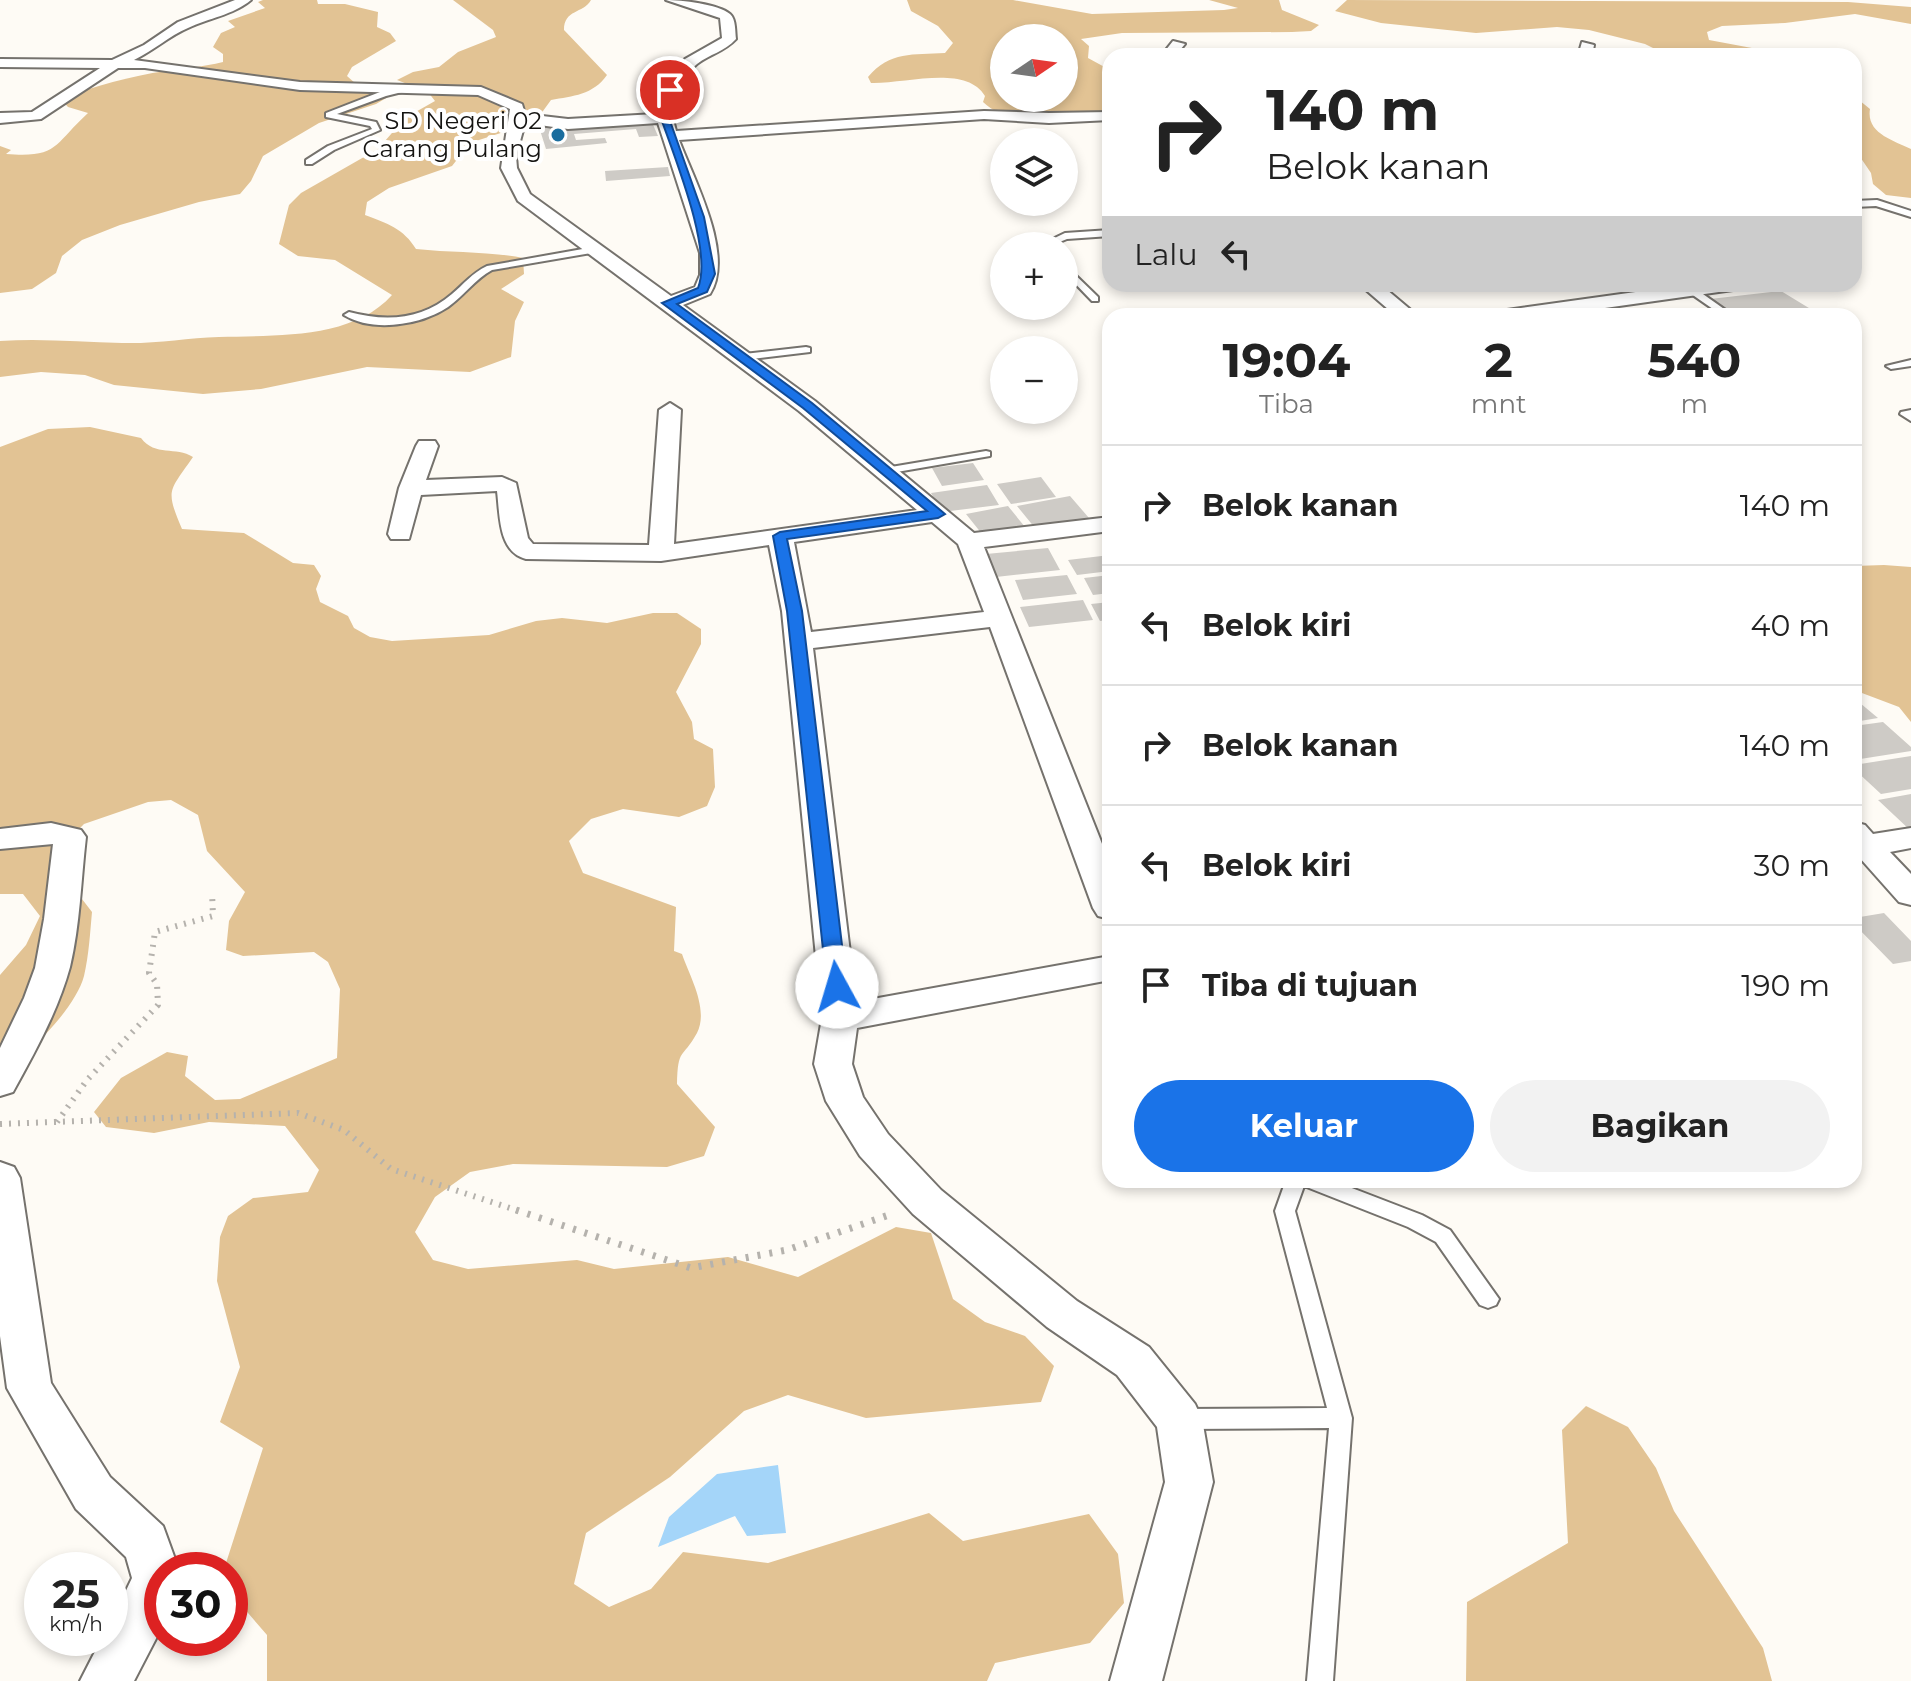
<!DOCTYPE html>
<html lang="id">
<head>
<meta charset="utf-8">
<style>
  :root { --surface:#fff; --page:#f2f2f2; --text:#222; --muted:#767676; --line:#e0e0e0; --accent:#1a73e8 }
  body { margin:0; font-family:Montserrat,sans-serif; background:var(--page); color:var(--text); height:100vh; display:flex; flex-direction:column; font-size:30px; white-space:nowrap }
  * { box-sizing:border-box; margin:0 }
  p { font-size:26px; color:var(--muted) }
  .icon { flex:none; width:44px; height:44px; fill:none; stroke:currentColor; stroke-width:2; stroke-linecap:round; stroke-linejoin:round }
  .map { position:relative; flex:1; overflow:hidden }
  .details { position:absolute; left:1102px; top:308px; width:760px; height:880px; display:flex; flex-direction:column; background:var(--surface); border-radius:24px; box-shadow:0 4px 12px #0003 }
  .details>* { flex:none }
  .banner { position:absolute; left:1102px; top:48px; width:760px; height:244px; border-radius:24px; box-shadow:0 4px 12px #0003; background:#fff; color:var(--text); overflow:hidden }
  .needle { width:52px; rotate:77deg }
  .buttons { position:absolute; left:990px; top:24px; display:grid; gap:16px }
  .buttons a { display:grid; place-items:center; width:88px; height:88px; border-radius:50%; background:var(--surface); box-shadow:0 4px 12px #0003; font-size:40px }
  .speed { position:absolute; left:24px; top:1552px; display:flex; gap:16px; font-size:40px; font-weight:700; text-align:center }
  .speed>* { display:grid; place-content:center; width:104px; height:104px; border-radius:50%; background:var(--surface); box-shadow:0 4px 12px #0003; line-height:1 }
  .speed small { font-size:20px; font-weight:400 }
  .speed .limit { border:12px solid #d22; background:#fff; color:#111 }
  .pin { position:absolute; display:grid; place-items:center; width:68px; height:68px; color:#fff; margin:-34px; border:4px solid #fff; border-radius:50%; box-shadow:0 2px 8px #0007 }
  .me { position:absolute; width:88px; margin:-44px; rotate:354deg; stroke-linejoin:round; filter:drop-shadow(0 0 6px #0008) }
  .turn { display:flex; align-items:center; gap:28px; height:168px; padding:0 32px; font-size:36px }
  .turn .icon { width:104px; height:104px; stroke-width:2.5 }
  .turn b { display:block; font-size:56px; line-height:68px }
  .then { display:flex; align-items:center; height:76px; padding:0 32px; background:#0003; gap:16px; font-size:30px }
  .eta { display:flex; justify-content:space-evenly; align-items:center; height:136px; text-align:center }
  .eta b { font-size:48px; font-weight:700; line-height:56px }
  .cta { display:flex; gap:16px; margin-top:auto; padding:16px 32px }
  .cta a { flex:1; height:92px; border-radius:48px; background:var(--accent); color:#fff; font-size:32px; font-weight:700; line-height:92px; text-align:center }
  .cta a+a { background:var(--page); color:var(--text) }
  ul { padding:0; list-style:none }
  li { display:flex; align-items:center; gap:24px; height:120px; padding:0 32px; border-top:2px solid var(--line) }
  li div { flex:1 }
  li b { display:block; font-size:30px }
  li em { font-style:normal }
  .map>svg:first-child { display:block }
</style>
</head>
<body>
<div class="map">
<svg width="1911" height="1681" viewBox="0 0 1911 1681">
  <rect width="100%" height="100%" fill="#fefbf5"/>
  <path fill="#e2c394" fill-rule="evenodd" d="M 263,0 L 317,0 L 318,4 L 345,4 L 378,12 L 377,27 L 390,33 L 396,41 L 352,67 L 347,76 L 356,84 L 385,86 L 393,94 L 376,104 L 319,123 L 263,156 L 251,181 L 240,194 L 199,202 L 120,225 L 82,240 L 62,256 L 56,273 L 32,289 L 0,293 L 0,146 L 11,150 L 6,154 C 59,158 53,145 88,113 L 68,107 L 61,99 C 95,86 130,76 166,71 C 185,68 203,67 223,62 L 223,54 L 213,47 L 221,33 L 235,27 L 228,21 L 265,8 L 258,2 Z
    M 453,0 L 591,0 C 583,14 564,9 564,30 L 607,75 C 593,95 573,96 551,100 L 535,122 L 479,140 L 463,152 L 452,166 L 389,188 L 367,202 L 365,215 C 387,223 404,229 416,249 C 452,253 487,251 523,258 L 524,274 L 501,289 L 524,302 L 515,321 L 511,357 L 470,372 L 367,367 L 261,389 L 203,394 L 114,385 L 85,375 L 41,372 L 0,377 L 0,341 C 41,338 81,342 122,343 C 155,344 187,338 219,337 C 275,335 352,340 392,295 L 335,260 L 298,256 L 279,244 L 289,205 L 301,193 L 378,149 L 405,118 L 435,101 L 428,92 L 397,80 L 413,72 L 439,67 L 458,52 L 496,37 L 493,30 Z
    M 907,0 L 1013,0 L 1092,14 L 1224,10 L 1238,8 L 1209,0 L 1279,0 L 1282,10 L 1319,25 L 1311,31 L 1292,32 L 1122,33 L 1081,39 L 1089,46 L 1088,58 L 1110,70 L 1110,118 C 1070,119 1015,132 983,102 L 985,96 C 966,64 905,84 871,83 L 868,77 C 890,51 913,55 945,53 L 953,43 L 938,26 L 911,11 ZM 1004,38 L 1064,38 L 1064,98 L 1004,98 Z
    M 1347,0 L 1848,2 L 1911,7 L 1911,24 L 1855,14 L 1785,23 L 1722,26 L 1707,32 L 1709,40 L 1794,56 L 1669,56 L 1645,44 L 1589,30 L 1557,27 L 1476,33 L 1381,23 L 1335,11 Z
    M 1854,96 L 1870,109 C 1866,133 1893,140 1911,149 L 1911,198 L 1886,195 L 1873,184 L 1871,173 L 1854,148 Z
    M 90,427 L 141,438 C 155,457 176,446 193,457 C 169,492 165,489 182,529 L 244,533 L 293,563 L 314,565 L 321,576 L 316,589 L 320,602 L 348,616 L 354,628 L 370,637 L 392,641 L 489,635 L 536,621 L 562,618 L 607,623 L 653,613 L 677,613 L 701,629 L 701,644 L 676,692 L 692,722 L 694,739 L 713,749 L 715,787 L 707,806 L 679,817 L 623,809 L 591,819 L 569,841 L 583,873 L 676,907 L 674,951 L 682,954 C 690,977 709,1009 697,1033 C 682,1060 678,1047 677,1084 L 715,1127 L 704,1156 L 667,1167 L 513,1164 L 470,1172 L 435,1197 L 415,1232 L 433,1260 L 468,1269 L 577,1260 L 614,1269 L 728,1257 L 798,1277 L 896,1227 L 931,1233 L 953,1299 L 985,1322 L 1025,1336 L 1054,1366 L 1041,1402 L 866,1418 L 788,1395 L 744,1411 L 670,1477 L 586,1533 L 574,1584 L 609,1607 L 651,1589 L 683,1552 L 768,1563 L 929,1513 L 963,1541 L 1089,1514 L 1118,1554 L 1124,1603 L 1090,1643 L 995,1663 L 987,1681 L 267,1681 L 267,1635 L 230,1592 L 230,1570 L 227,1570 L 226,1563 L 263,1448 L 220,1422 L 240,1367 L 217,1281 L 220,1237 L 228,1216 L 253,1198 L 308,1192 L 319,1170 L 285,1126 L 209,1122 L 154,1133 L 106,1127 L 94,1112 L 121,1078 L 167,1052 L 188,1056 L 185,1076 L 215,1100 L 240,1099 L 337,1058 L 340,989 L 328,962 L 314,952 L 243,956 L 226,950 L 229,921 L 245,892 L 207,851 L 198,815 L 171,800 L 148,802 L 84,824 L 70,838 L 65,877 L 92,912 C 90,933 89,955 84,976 C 76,1007 29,1057 0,1068 L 0,975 L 26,945 L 40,916 L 23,894 L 0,894 L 0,447 L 48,429 Z
    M 1884,565 L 1911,567 L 1911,722 L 1899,707 L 1854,690 L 1854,566 Z
    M 1586,1406 L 1628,1427 L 1656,1468 L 1674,1511 L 1763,1648 L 1772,1681 L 1466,1681 L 1467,1602 L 1568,1543 L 1562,1430 Z"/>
  <path fill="#a4d5f9" d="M 778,1465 L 786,1533 L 747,1536 L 735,1516 L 658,1547 L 669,1517 L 717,1474 Z"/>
  <path fill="#cecbc6" d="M 651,120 L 658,136 L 639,137 L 636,129 L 574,134 L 576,140 L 605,138 L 607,143 L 546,149 L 539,127 Z
    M 668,167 L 670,176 L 606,181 L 605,171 Z
    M 1781,291 L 1822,316 L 1737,316 L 1710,299 Z
    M 973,463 L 984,480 L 942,486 L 932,468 Z
    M 1041,477 L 1056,497 L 1011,504 L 997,484 Z
    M 987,485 L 999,505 L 942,512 L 931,493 Z
    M 1070,496 L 1089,518 L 1035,528 L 1017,506 Z
    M 1008,506 L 1025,527 L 982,534 L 966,514 Z
    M 1048,548 L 1060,570 L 996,577 L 986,554 Z
    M 1110,555 L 1110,571 L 1077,575 L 1068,560 Z
    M 1067,575 L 1077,594 L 1023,600 L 1015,580 Z
    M 1110,575 L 1110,593 L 1093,595 L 1084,578 Z
    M 1083,600 L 1093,620 L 1029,627 L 1020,607 Z
    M 1110,602 L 1110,620 L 1100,621 L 1091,604 Z
    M 1854,698 L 1878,718 L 1854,722 Z
    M 1883,722 L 1911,747 L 1911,751 L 1854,760 L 1854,726 Z
    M 1911,756 L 1911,789 L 1881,794 L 1854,769 L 1854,765 Z
    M 1911,794 L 1911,831 L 1878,800 Z
    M 1884,913 L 1911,941 L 1911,961 L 1893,964 L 1854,924 L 1854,918 Z"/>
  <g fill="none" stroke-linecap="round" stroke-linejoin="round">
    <defs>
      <path id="lane" d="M 407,86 L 410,90 L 386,96 L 337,114 L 376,122 L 380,130 L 334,150 L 312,164 L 306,164 L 306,160 L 328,146 L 372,129 L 370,126 L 326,117 L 326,113 L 380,92 Z
        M 1854,201 L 1877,200 L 1911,211 L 1911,217 L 1876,206 L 1854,207 Z
        M 1110,230 L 1110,236 L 1067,239 L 1050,246 L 1038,246 L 1065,233 Z
        M 594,247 L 599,250 L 597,252 L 492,270 C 475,279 464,296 448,307 C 421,325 373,333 344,315 L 349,312 C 386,322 422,320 452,294 C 464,284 472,273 487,266 Z
        M 1064,264 L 1098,297 L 1098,301 L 1092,301 L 1064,272 Z
        M 1690,286 L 1693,287 L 1734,316 L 1723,316 L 1687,291 L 1685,289 Z
        M 806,347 L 810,348 L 810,352 L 744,360 L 739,357 L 744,354 Z
        M 1911,360 L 1911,366 L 1891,369 L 1886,366 Z
        M 1911,410 L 1911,421 L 1900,414 L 1901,412 Z
        M 986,451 L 990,452 L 990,456 L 885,474 L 879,471 L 885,468 Z
        M 1286,1180 L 1331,1180 L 1422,1215 L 1450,1230 L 1499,1299 L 1496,1305 L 1488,1308 L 1480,1305 L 1436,1242 L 1408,1227 L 1304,1186 L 1295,1211 L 1352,1418 L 1333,1681 L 1307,1681 L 1329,1428 L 1181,1429 L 1173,1426 L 1170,1419 L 1173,1412 L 1181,1409 L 1327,1408 L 1275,1211 Z"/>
      <path id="street" d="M 235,0 L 251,0 C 233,15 209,18 188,28 C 169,36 153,51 134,60 L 300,82 L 481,87 L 522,104 L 525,114 L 568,119 L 655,114 L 654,99 L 670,83 L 685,59 L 722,38 L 720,18 L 666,0 C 681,0 718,4 730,14 C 736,19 735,32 736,39 C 724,52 710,54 697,64 C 688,71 681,89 668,100 L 676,131 L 984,111 L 1049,113 L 1110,112 L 1110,120 L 1049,123 L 984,119 L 679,140 C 694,180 735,255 710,294 L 683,305 L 815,401 L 974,533 L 1110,517 L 1110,531 L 984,547 L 1110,864 L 1110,919 L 1098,916 L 1093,908 L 990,627 L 813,648 L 856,1002 L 1110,956 L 1110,980 L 857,1028 L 852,1064 L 863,1097 L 888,1134 L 941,1190 L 1077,1301 L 1149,1347 L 1195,1404 L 1202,1419 L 1213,1482 L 1162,1681 L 1110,1681 L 1165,1482 L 1157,1427 L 1117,1375 L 1047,1327 L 913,1214 L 860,1156 L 826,1101 L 814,1064 L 822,1018 L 782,611 L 769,545 L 661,561 L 526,559 C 498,552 500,515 497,491 L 421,495 L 409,539 L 391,539 L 388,534 L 399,488 L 416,446 L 419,441 L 435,441 L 438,446 L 426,480 L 502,477 L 516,483 L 528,538 L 533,544 L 649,545 L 659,410 L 670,403 L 681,410 L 674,544 L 917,510 L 799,411 L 518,201 L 501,168 L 510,109 L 478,95 L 300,90 L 145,68 L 118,68 L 41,119 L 0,123 L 0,113 L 32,112 L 100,68 L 0,67 L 0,59 L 112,60 L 144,45 L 178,22 ZM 525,123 L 568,129 L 658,123 L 700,253 L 700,275 L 695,287 L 671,296 L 530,194 L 517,168 L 516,156 ZM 932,522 L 958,544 L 984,612 L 811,632 L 794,542 Z
        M 1173,41 L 1185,44 L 1175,56 L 1161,56 Z
        M 1582,42 L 1594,45 L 1592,56 L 1578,56 Z
        M 1359,284 L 1380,284 L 1418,316 L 1396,316 Z
        M 1693,284 L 1742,284 L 1733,290 L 1548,316 L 1497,316 L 1507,310 Z
        M 1854,822 L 1865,825 L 1873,834 L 1911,828 L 1911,848 L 1890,852 L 1911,874 L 1911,905 L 1899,902 L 1859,857 L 1854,857 Z
        M 51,823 L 81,830 L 86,837 C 81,880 80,925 70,967 C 58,1011 35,1052 13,1092 L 0,1096 L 0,1048 L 24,998 L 35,968 L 44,919 L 53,844 L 0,849 L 0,829 Z
        M 0,1162 L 14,1167 L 20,1178 L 51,1383 L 110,1477 L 163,1526 L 179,1570 L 162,1570 L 162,1627 L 134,1681 L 80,1681 L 102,1638 L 110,1638 L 110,1624 L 132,1578 L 126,1557 L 76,1509 L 7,1388 L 0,1336 Z"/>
    </defs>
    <use href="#lane" stroke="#75726d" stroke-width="4"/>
    <use href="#street" stroke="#75726d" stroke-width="4"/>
    <path stroke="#b5b2ad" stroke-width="6" stroke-dasharray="2 7" stroke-linecap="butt" d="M 57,1122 L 87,1080 L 158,1005 L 157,984 L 149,973 L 155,932 L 213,916 L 212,892
      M 0,1124 L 298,1113 L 344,1130 L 391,1169 L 522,1212"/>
    <path stroke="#b5b2ad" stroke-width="7" stroke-dasharray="3 9" stroke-linecap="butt" d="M 516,1210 L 691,1268 L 787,1250 L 889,1215"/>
    <use href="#lane" fill="#fff" fill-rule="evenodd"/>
    <use href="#street" fill="#fff" fill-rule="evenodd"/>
  </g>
  <path fill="#1a73e8" stroke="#114b97" stroke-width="2" d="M 667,89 L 674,90 L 664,104 L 704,217 L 715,274 L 707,292 L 677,304 L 812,403 L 945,514 L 938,518 L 787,539 L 802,611 L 847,987 L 844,992 L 829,992 L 827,987 L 787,611 L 773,536 L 780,532 L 927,511 L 803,408 L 662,303 L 698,288 C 714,248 670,147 656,104 L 660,94 Z"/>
  <circle fill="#1a6d9e" stroke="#fff" stroke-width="3" cx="558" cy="135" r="8"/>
  <g text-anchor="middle" stroke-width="8" stroke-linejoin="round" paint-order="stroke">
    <g font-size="24" fill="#141311" stroke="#fff" text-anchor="end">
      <text x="542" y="129">SD Negeri 02<tspan x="542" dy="28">Carang Pulang</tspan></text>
    </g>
  </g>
</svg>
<div class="buttons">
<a><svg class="needle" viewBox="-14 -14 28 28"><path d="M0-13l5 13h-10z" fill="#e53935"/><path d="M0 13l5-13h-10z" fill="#767676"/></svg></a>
<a><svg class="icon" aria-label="layers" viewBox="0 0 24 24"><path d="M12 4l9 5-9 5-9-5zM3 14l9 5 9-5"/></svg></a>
<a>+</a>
<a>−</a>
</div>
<div class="speed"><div>25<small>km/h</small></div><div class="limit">30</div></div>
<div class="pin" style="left:670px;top:90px;background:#d93025"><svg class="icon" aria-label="arrive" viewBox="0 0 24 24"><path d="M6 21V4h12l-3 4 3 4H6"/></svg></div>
<svg class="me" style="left:837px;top:987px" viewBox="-20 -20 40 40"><circle r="19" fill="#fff"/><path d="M0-13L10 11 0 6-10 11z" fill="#1a73e8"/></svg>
<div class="banner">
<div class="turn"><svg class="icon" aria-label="right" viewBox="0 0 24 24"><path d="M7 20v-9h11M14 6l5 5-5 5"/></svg><div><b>140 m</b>Belok kanan</div></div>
<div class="then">Lalu<svg class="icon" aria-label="left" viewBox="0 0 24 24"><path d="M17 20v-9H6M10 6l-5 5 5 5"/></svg></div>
</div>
<section class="details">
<div class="eta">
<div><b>19:04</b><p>Tiba</p></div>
<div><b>2</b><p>mnt</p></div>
<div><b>540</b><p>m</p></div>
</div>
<ul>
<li><svg class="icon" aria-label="right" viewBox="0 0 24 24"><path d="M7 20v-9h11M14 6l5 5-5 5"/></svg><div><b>Belok kanan</b></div><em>140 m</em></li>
<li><svg class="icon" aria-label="left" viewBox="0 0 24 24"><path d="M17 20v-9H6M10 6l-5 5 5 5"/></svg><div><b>Belok kiri</b></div><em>40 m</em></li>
<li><svg class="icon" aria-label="right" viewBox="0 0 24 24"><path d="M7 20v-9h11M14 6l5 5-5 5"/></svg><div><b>Belok kanan</b></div><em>140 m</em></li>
<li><svg class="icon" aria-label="left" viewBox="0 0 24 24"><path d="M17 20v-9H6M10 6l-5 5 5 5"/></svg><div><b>Belok kiri</b></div><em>30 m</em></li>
<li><svg class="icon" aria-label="arrive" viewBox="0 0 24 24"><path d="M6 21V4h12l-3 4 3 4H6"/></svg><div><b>Tiba di tujuan</b></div><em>190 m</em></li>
</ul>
<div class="cta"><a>Keluar</a><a>Bagikan</a></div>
</section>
</div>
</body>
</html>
